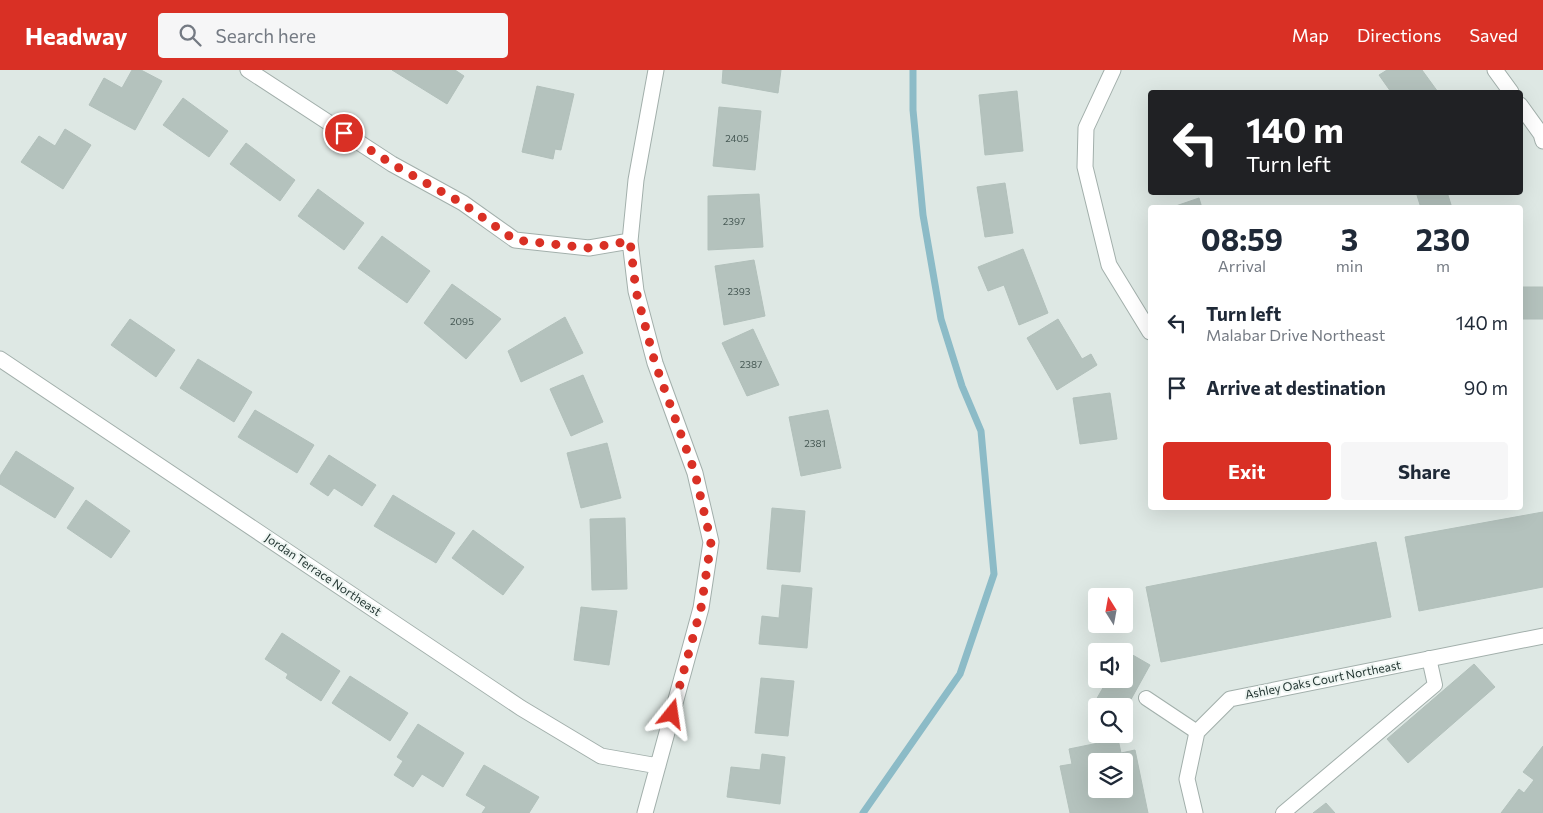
<!DOCTYPE html>
<html lang="en">
<head>
<meta charset="utf-8">
<style>
  :root { --surface:#fff; --page:#f6f6f7; --text:#1f2937; --muted:#747a83; --accent:#d93025 }
  body { margin:0; font-family:Commissioner,sans-serif; background:var(--page); color:var(--text); height:100vh; display:flex; flex-direction:column; font-size:19px; white-space:nowrap }
  * { box-sizing:border-box; margin:0 }
  p { font-size:16px; color:var(--muted) }
  .icon { flex:none; width:28px; height:28px; fill:none; stroke:currentColor; stroke-width:2; stroke-linecap:round; stroke-linejoin:round }
  .map { position:relative; flex:1; overflow:hidden }
  .panel { position:absolute; left:1148px; top:135px; width:375px; height:305px; display:flex; flex-direction:column; background:var(--surface); border-radius:5px; box-shadow:0 5px 20px #0002 }
  .panel>* { flex:none }
  .banner { position:absolute; left:1148px; top:20px; width:375px; height:105px; border-radius:5px; box-shadow:0 5px 20px #0002; background:#202124; color:#fff; overflow:hidden }
  .needle { width:32px; rotate:349deg }
  .fabs { position:absolute; left:1088px; top:518px; display:grid; gap:10px }
  .fabs a { display:grid; place-items:center; width:45px; height:45px; border-radius:5px; background:var(--surface); box-shadow:0 5px 20px #0002; font-size:25px }
  .pin { position:absolute; display:grid; place-items:center; width:42px; height:42px; color:#fff; margin:-21px; border:2px solid #fff; border-radius:50%; box-shadow:0 1px 5px #0007 }
  .me { position:absolute; width:55px; margin:-28px; rotate:15deg; stroke-linejoin:round; filter:drop-shadow(0 0 4px #0008) }
  .turn { display:flex; align-items:center; gap:18px; height:105px; padding:0 15px; font-size:22px }
  .turn .icon { width:65px; height:65px; stroke-width:2.5 }
  .turn b { display:block; font-size:35px; line-height:42px }
  .eta { display:flex; justify-content:space-evenly; align-items:center; height:85px; text-align:center }
  .eta b { font-size:30px; font-weight:700; line-height:35px }
  .cta { display:flex; gap:10px; margin-top:auto; padding:10px 15px }
  .cta a { flex:1; height:58px; border-radius:5px; background:var(--accent); color:#fff; font-size:20px; font-weight:700; line-height:58px; text-align:center }
  .cta a+a { background:var(--page); color:var(--text) }
  ul { padding:0; list-style:none }
  li { display:flex; align-items:center; gap:15px; height:65px; padding:0 15px }
  li div { flex:1 }
  li b { display:block; font-size:19px }
  li em { font-style:normal }
  header { display:flex; align-items:center; gap:30px; box-sizing:border-box; height:70px; padding:0 25px; background:var(--accent); color:#fff }
  header strong { font-size:24px }
  nav { display:flex; gap:28px; margin-inline-start:auto; font-size:18px }
  .search { width:350px; height:45px; background:var(--page); display:flex; align-items:center; gap:12px; box-sizing:border-box; padding:0 18px; border-radius:5px; color:var(--muted); font-size:19px }
  .map>svg:first-child { display:block }
</style>
</head>
<body>
<header>
<strong>Headway</strong>
<div class="search"><svg class="icon" aria-label="search" viewBox="0 0 24 24"><circle cx="10" cy="10" r="6"/><path d="M15 15l6 6"/></svg>Search here</div>
<nav><a>Map</a><a>Directions</a><a>Saved</a></nav>
</header>
<div class="map">
<svg width="1543" height="743" viewBox="0 0 1543 743">
  <rect width="100%" height="100%" fill="#dee8e4"/>
  <g fill="none" stroke-linecap="round" stroke-linejoin="round">
    <path stroke="#8cbbc7" stroke-width="7" d="M 863,743 L 960,604 L 994,504 L 981,361 L 962,316 L 941,249 L 923,145 L 913,40 L 913,0"/>
  </g>
  <path fill="#b4c2bd" stroke="#b2c0bb" fill-rule="evenodd" d="M 132,0 L 141,0 L 162,11 L 135,60 L 89,35 L 104,8 L 122,18 Z
    M 392,0 L 455,0 L 464,6 L 447,34 Z
    M 723,0 L 781,0 L 778,23 L 722,13 Z
    M 1387,0 L 1422,0 L 1438,22 L 1391,22 L 1379,5 Z
    M 537,16 L 574,24 L 561,80 L 555,79 L 553,89 L 522,82 Z
    M 1017,21 L 1023,81 L 985,85 L 979,25 Z
    M 183,28 L 228,61 L 209,87 L 163,55 Z
    M 719,37 L 761,41 L 755,100 L 713,96 Z
    M 65,59 L 91,75 L 63,119 L 21,92 L 39,66 L 55,76 Z
    M 246,73 L 295,110 L 280,131 L 230,94 Z
    M 1005,113 L 1013,163 L 985,167 L 977,117 Z
    M 318,119 L 364,153 L 344,180 L 298,146 Z
    M 1416,122 L 1447,122 L 1452,138 L 1421,138 Z
    M 759,124 L 763,177 L 708,180 L 708,126 Z
    M 1199,128 L 1202,138 L 1170,138 Z
    M 382,166 L 430,201 L 407,233 L 358,198 Z
    M 1023,179 L 1048,243 L 1019,255 L 1004,215 L 988,221 L 978,197 Z
    M 754,190 L 765,246 L 724,255 L 715,196 Z
    M 452,214 L 501,249 L 466,289 L 424,253 Z
    M 1522,217 L 1543,217 L 1543,249 L 1522,249 Z
    M 565,247 L 583,283 L 521,312 L 508,281 Z
    M 130,249 L 175,280 L 156,307 L 111,275 Z
    M 1058,249 L 1082,289 L 1091,284 L 1097,295 L 1057,320 L 1027,268 Z
    M 753,259 L 779,315 L 747,326 L 722,273 Z
    M 198,289 L 252,322 L 234,352 L 180,318 Z
    M 583,305 L 603,352 L 571,366 L 550,319 Z
    M 1110,323 L 1117,369 L 1080,374 L 1073,328 Z
    M 255,340 L 314,375 L 297,403 L 238,367 Z
    M 828,340 L 841,398 L 801,406 L 789,347 Z
    M 607,373 L 621,428 L 581,438 L 567,383 Z
    M 16,381 L 74,418 L 55,448 L 0,414 L 0,406 Z
    M 329,385 L 376,415 L 362,436 L 334,418 L 328,426 L 310,414 Z
    M 393,425 L 455,463 L 436,493 L 374,456 Z
    M 86,430 L 130,461 L 111,488 L 67,458 Z
    M 772,438 L 805,441 L 800,502 L 767,499 Z
    M 1543,442 L 1543,517 L 1419,541 L 1405,467 Z
    M 625,448 L 627,519 L 592,520 L 590,449 Z
    M 473,460 L 524,497 L 503,525 L 452,488 Z
    M 1376,472 L 1391,547 L 1161,592 L 1146,517 Z
    M 782,515 L 812,518 L 807,578 L 759,574 L 762,546 L 779,548 Z
    M 581,537 L 617,541 L 609,595 L 574,590 Z
    M 282,563 L 340,601 L 321,631 L 286,608 L 288,604 L 265,589 Z
    M 1124,580 L 1150,595 L 1124,642 L 1124,636 L 1096,636 L 1096,639 L 1092,637 L 1108,609 L 1124,609 Z
    M 1474,594 L 1495,617 L 1408,693 L 1387,669 Z
    M 350,606 L 408,643 L 390,671 L 332,633 Z
    M 761,608 L 794,611 L 788,666 L 755,663 Z
    M 418,654 L 464,683 L 443,717 L 422,704 L 413,717 L 394,705 L 403,691 L 397,687 Z
    M 1118,669 L 1121,683 L 1135,680 L 1148,743 L 1070,743 L 1060,696 L 1072,694 L 1069,679 ZM 1096,691 L 1124,691 L 1124,719 L 1096,719 Z
    M 1543,676 L 1543,743 L 1501,743 L 1519,719 L 1524,723 L 1534,710 L 1523,702 Z
    M 762,684 L 785,687 L 780,734 L 727,727 L 731,697 L 760,700 Z
    M 484,695 L 539,727 L 529,743 L 482,743 L 486,737 L 466,725 Z
    M 1326,733 L 1335,743 L 1313,743 Z"/>
  <g fill="none" stroke-linecap="round" stroke-linejoin="round">
    <defs>
      <path id="service" d="M 1146,628 L 1197,662
        M 1283,743 L 1435,615 L 1429,588"/>
      <path id="minor" d="M 248,0 L 392,94 L 463,133 L 515,170 L 589,178 L 630,171
        M 1113,0 L 1086,58 L 1085,97 L 1109,195 L 1150,262
        M 1495,0 L 1511,22
        M 1520,35 L 1541,64 L 1543,71
        M 0,289 L 521,638 L 601,686 L 658,696
        M 645,743 L 701,538 L 711,472 L 695,403 L 655,293 L 636,221 L 630,171 L 636,110 L 656,0
        M 1195,743 L 1187,709 L 1197,662 L 1230,629 L 1543,566"/>
    </defs>
    <use href="#service" stroke="#a2afab" stroke-width="16"/>
    <use href="#minor" stroke="#a2afab" stroke-width="17"/>
    <use href="#service" stroke="#fff" stroke-width="14"/>
    <use href="#minor" stroke="#fff" stroke-width="15"/>
  </g>
  <g fill="none" stroke-linecap="round" stroke-linejoin="round">
    <path stroke="#d93025" stroke-width="9" stroke-dasharray="0 16.2" d="M 344,63 L 392,94 L 462,133 L 515,170 L 589,178 L 630,171 L 636,221 L 655,293 L 695,403 L 711,472 L 701,538 L 672,644"/>
  </g>
  <g text-anchor="middle" stroke-width="4" stroke-linejoin="round" paint-order="stroke">
    <g font-size="10" fill="#465854">
      <text x="737" y="72">2405</text>
      <text x="734" y="155">2397</text>
      <text x="739" y="225">2393</text>
      <text x="462" y="255">2095</text>
      <text x="751" y="298">2387</text>
      <text x="815" y="377">2381</text>
    </g>
    <g font-size="12" fill="#223531" stroke="#eef5f2">
      <text transform="translate(323 505) rotate(34)" y="4">Jordan Terrace Northeast</text>
      <text transform="translate(1323 610) rotate(-11)" y="4">Ashley Oaks Court Northeast</text>
    </g>
  </g>
</svg>
<div class="fabs">
<a><svg class="needle" viewBox="-14 -14 28 28"><path d="M0-13l5 13h-10z" fill="#e53935"/><path d="M0 13l5-13h-10z" fill="#747a83"/></svg></a>
<a><svg class="icon" aria-label="sound" viewBox="0 0 24 24"><path d="M4 9h4l5-4v14l-5-4H4zM17 9q2 3 0 6"/></svg></a>
<a><svg class="icon" aria-label="search" viewBox="0 0 24 24"><circle cx="10" cy="10" r="6"/><path d="M15 15l6 6"/></svg></a>
<a><svg class="icon" aria-label="layers" viewBox="0 0 24 24"><path d="M12 4l9 5-9 5-9-5zM3 14l9 5 9-5"/></svg></a>
</div>
<div class="pin" style="left:344px;top:63px;background:#d93025"><svg class="icon" aria-label="arrive" viewBox="0 0 24 24"><path d="M6 21V4h12l-3 4 3 4H6"/></svg></div>
<svg class="me" style="left:672px;top:644px" viewBox="-20 -20 40 40"><path d="M0-17L14 15 0 8-14 15z" fill="#d93025" stroke="#fff" stroke-width="4"/></svg>
<div class="banner">
<div class="turn"><svg class="icon" aria-label="left" viewBox="0 0 24 24"><path d="M17 20v-9H6M10 6l-5 5 5 5"/></svg><div><b>140 m</b>Turn left</div></div>
</div>
<section class="panel">
<div class="eta">
<div><b>08:59</b><p>Arrival</p></div>
<div><b>3</b><p>min</p></div>
<div><b>230</b><p>m</p></div>
</div>
<ul>
<li><svg class="icon" aria-label="left" viewBox="0 0 24 24"><path d="M17 20v-9H6M10 6l-5 5 5 5"/></svg><div><b>Turn left</b><p>Malabar Drive Northeast</p></div><em>140 m</em></li>
<li><svg class="icon" aria-label="arrive" viewBox="0 0 24 24"><path d="M6 21V4h12l-3 4 3 4H6"/></svg><div><b>Arrive at destination</b></div><em>90 m</em></li>
</ul>
<div class="cta"><a>Exit</a><a>Share</a></div>
</section>
</div>
</body>
</html>
